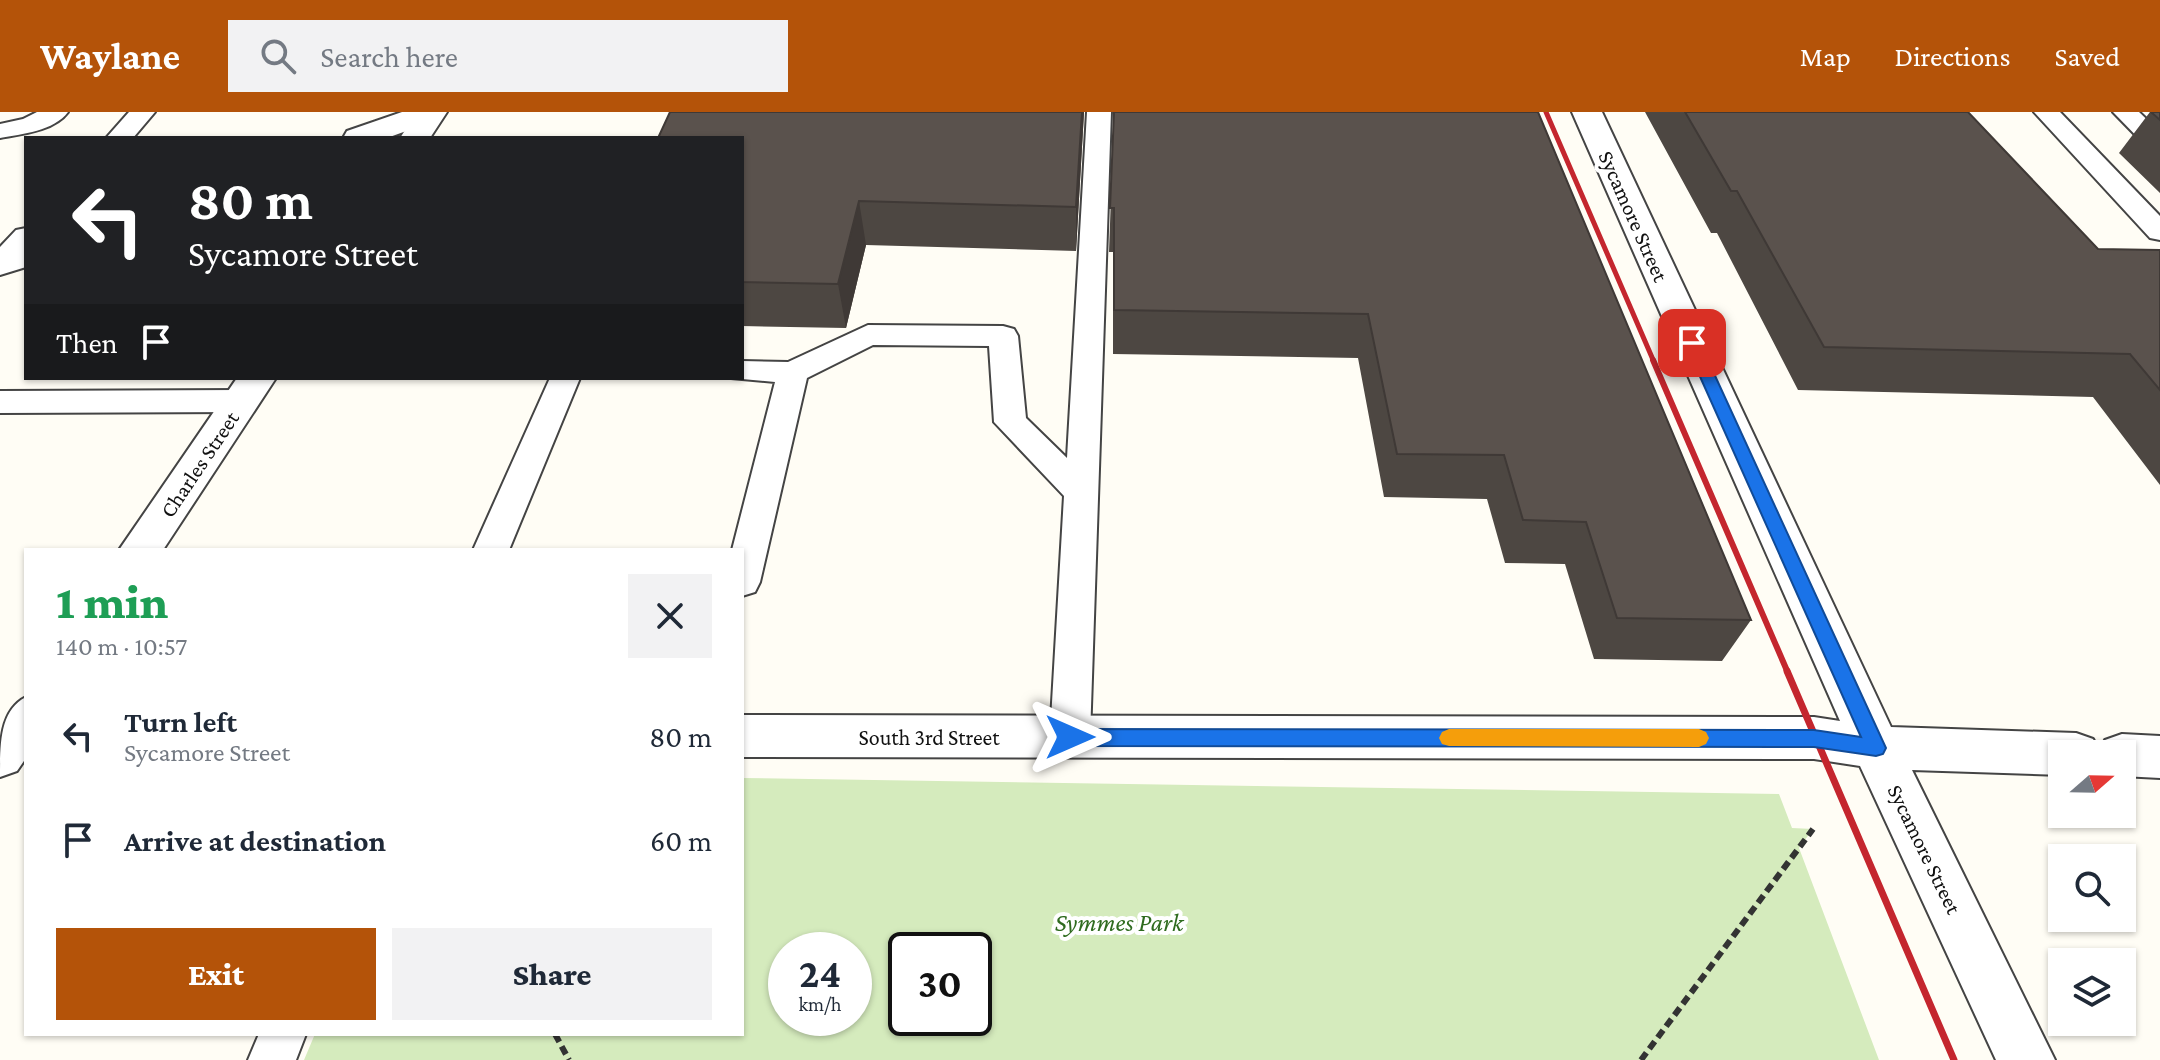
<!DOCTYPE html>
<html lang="en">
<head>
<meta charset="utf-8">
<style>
  :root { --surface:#fff; --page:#f2f2f3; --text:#1f2937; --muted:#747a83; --accent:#b45309 }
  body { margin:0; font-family:"Crimson Pro",serif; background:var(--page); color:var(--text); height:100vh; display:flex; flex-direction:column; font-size:30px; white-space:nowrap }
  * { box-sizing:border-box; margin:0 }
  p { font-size:26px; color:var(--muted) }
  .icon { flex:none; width:44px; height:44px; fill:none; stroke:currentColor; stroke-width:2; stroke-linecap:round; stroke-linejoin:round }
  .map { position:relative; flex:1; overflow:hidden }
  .sheet { position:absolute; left:24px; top:436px; width:720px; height:488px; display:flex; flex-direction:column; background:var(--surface); border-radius:0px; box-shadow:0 2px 6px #0004 }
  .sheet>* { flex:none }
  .hud { position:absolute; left:24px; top:24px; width:720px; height:244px; border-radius:0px; box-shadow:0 2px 6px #0004; background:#202124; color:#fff; overflow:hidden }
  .needle { width:52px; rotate:70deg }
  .controls { position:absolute; left:2048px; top:628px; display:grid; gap:16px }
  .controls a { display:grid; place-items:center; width:88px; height:88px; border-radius:0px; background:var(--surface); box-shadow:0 2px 6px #0004; font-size:40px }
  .speed { position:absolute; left:768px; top:820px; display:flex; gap:16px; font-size:40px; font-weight:700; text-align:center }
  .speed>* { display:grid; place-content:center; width:104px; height:104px; border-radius:50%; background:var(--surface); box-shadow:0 2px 6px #0004; line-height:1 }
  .speed small { font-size:20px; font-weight:400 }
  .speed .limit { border:4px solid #111; border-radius:12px; background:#fff; color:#111 }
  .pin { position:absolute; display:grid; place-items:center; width:68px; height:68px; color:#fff; margin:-34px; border-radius:16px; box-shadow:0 4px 12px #0006 }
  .me { position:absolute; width:88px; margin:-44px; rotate:90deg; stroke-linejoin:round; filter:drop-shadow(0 0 6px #0008) }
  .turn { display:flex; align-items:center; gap:28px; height:168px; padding:0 32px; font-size:36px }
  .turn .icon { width:104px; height:104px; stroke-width:2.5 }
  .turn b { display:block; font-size:56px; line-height:68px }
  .then { display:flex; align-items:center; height:76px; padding:0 32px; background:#0003; gap:16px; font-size:30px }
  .round { display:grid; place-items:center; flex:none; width:84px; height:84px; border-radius:0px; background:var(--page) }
  .summary { display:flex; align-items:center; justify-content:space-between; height:136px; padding:0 32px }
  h1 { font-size:48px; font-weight:800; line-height:60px; color:#1e9e55 }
  .primary-button { display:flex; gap:16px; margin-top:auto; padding:16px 32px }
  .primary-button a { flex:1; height:92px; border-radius:0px; background:var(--accent); color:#fff; font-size:32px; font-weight:800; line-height:92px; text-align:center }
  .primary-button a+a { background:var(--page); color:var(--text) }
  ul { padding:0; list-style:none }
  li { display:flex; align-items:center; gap:24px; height:104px; padding:0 32px }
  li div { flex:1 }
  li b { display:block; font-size:30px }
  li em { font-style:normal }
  header { display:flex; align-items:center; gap:48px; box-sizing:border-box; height:112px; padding:0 40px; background:var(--accent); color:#fff }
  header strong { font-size:38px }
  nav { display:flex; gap:44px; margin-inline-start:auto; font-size:28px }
  .search { width:560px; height:72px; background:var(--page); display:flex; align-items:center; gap:20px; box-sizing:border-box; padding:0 28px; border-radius:0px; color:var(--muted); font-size:30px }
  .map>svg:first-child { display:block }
</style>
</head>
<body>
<header>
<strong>Waylane</strong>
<div class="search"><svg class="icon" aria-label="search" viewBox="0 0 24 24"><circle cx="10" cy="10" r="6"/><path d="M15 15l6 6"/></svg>Search here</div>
<nav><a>Map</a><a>Directions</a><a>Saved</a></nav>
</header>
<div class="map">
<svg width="2160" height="948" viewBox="0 0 2160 948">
  <rect width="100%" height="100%" fill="#fffdf5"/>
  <path fill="#d5ebbd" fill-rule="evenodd" d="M 742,666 L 1779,682 L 1792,716 L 1813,717 L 1799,736 L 1879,948 L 304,948 L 315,922 L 742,922 ZM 786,838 L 854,838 L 854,906 L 786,906 ZM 906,838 L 974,838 L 974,906 L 906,906 Z"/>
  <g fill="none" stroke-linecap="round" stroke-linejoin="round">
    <defs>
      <path id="service" d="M 37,0 L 68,0 C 54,19 22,22 0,26 L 0,12 L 23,7 Z
        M 129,0 L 155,0 L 133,26 L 106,26 Z
        M 1087,0 L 1111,0 L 1090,625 L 1084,637 L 1070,642 L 1056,637 L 1050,625 L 1064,384 L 994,310 L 989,234 L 873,233 L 807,266 L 760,470 L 755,480 L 742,484 L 742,438 L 732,438 L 775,270 L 731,266 L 742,266 L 742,249 L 788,250 L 868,213 L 1003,214 L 1014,217 L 1018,224 L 1026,306 L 1067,346 Z
        M 2034,0 L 2060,0 L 2160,104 L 2160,128 L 2150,126 Z
        M 2113,0 L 2139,0 L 2160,20 L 2160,42 L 2151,39 Z
        M 26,116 L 26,140 L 10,158 L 0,161 L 0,135 L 16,118 Z
        M 550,266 L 580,266 L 509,438 L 473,438 Z
        M 242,278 L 253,281 L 258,289 L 253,297 L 242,300 L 0,301 L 0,279 Z
        M 259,922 L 306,922 L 296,948 L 248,948 Z"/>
      <path id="minor" d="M 417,0 L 447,0 L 430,26 L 400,26 Z
        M 1572,0 L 1602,0 L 1891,615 L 2076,621 L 2093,627 L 2099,639 L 2105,628 L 2122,622 L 2160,624 L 2160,666 L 2122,664 L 2122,642 L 2062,642 L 2062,663 L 1912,658 L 2055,948 L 1996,948 L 1860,654 L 1814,647 L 742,645 L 742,603 L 1814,605 L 1840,609 Z
        M 237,266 L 276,266 L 163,438 L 119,438 Z
        M 26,585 L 26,646 L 17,659 L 0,665 C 0,631 0,598 26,585 Z"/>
      <path id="tertiary" d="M 402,0 L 446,0 L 442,6 L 387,26 L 343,26 L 347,19 Z
        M 26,133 L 26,155 L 0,163 L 0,141 Z"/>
    </defs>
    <use href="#service" stroke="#444" stroke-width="4"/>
    <use href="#minor" stroke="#444" stroke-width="4"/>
    <use href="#tertiary" stroke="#444" stroke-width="4"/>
    <path stroke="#333" stroke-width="6" stroke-dasharray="9 5" stroke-linecap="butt" d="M 555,922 L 569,948
      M 1641,948 L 1813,717"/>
    <use href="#service" fill="#fff" fill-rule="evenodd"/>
    <use href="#minor" fill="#fff" fill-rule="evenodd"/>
    <use href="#tertiary" fill="#fff" fill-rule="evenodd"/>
    <path stroke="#c4262e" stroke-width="5" d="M 1546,0 L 1654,250"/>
    <path stroke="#c4262e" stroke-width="6" d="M 1653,248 L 1788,561"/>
    <path stroke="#c4262e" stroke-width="7" d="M 1787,559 L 1954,948"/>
  </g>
  <path fill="#4d4742" d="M 1084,0 L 1076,139 L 866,133 L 846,216 L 742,214 L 742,26 Z
    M 1114,0 L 1538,0 L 1751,508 L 1722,549 L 1594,547 L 1565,452 L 1505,451 L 1487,387 L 1384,385 L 1358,246 L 1113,242 L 1113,140 L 1109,140 Z
    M 1645,0 L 1968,0 L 2098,137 L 2160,138 L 2160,373 L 2093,285 L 1798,278 L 1717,121 L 1711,121 Z
    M 2150,0 L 2160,0 L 2160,81 L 2119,41 Z"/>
  <path fill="#3f3936" d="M 1082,0 L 1084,0 L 1076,139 L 1076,95 Z
    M 859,89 L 866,133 L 846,216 L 838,172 Z"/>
  <path fill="#5a524d" stroke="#3f3936" stroke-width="2" d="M 670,0 L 1082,0 L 1076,95 L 859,89 L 838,172 L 742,170 L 742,26 L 658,26 Z
    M 1114,0 L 1538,0 L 1751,508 L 1617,506 L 1586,410 L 1523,408 L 1504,343 L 1397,342 L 1368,202 L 1114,198 L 1114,96 L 1110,96 Z
    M 1685,0 L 1968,0 L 2098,137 L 2160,138 L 2160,278 L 2130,242 L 1824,235 L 1737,79 L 1731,79 Z
    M 2151,0 L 2160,0 L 2160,8 Z"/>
  <path fill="#1a73e8" stroke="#114b97" stroke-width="2" d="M 1692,226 L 1700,231 L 1886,636 L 1883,642 L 1876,644 L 1814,635 L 1070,634 L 1063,631 L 1060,625 L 1063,619 L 1070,617 L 1814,618 L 1861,625 L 1685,231 Z"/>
  <path fill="#f59e0b" d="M 1449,617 L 1699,617 L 1706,620 L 1709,626 L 1706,632 L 1699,635 L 1449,634 L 1442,632 L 1439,626 L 1442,620 Z"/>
  <g text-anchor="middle" stroke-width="8" stroke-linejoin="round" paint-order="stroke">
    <g font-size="22" fill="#111" stroke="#fff">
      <text transform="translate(1634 104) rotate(66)" y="8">Sycamore Street</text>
      <text transform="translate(199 352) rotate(-56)" y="8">Charles Street</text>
      <text x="929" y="633">South 3rd Street</text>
      <text transform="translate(1925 737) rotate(64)" y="8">Sycamore Street</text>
    </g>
    <g font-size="26" font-style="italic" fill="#2f6b1f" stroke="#fff">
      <text x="1119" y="819">Symmes Park</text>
    </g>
  </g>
</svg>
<div class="controls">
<a><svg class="needle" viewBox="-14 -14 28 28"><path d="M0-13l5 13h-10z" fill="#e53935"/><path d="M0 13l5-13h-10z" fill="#747a83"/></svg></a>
<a><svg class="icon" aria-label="search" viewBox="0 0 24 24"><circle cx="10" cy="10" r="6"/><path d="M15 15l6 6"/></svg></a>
<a><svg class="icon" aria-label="layers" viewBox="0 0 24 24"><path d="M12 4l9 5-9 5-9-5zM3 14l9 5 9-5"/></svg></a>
</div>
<div class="speed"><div>24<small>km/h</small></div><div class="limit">30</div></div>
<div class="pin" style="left:1692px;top:231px;background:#d93025"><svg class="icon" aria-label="arrive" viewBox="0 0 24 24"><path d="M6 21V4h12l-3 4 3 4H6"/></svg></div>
<svg class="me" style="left:1070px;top:625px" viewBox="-20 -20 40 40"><path d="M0-17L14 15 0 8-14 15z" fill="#1a73e8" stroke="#fff" stroke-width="4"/></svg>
<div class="hud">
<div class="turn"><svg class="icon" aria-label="left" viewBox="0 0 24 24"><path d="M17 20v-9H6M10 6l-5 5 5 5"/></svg><div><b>80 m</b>Sycamore Street</div></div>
<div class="then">Then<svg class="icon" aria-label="arrive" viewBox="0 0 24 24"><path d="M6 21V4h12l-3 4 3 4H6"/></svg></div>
</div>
<section class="sheet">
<div class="summary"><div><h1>1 min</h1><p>140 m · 10:57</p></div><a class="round"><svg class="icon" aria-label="close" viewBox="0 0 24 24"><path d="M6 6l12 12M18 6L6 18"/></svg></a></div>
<ul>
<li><svg class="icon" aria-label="left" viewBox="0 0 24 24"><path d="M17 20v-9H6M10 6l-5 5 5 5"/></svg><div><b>Turn left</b><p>Sycamore Street</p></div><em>80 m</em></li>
<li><svg class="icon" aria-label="arrive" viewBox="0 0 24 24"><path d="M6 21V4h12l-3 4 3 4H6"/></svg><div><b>Arrive at destination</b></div><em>60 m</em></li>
</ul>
<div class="primary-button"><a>Exit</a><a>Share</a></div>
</section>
</div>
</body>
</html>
